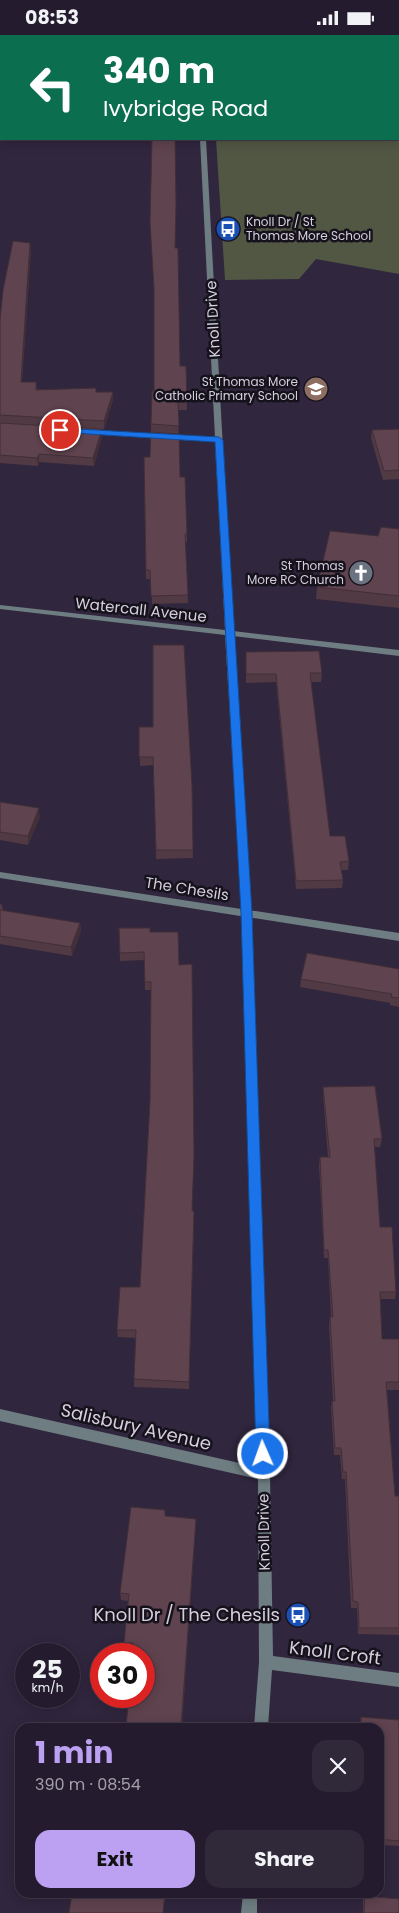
<!DOCTYPE html>
<html lang="en">
<head>
<meta charset="utf-8">
<style>
  :root { --surface:#241c2e; --page:#30293a; --text:#f1f3f6; --muted:#a3a1aa; --line:#413a4a; --accent:#bca0f2 }
  body { margin:0; font-family:Poppins,sans-serif; background:var(--page); color:var(--text); height:100vh; display:flex; flex-direction:column; font-size:19px; white-space:nowrap }
  * { box-sizing:border-box; margin:0 }
  p { font-size:16px; color:var(--muted) }
  .icon { flex:none; width:28px; height:28px; fill:none; stroke:currentColor; stroke-width:2; stroke-linecap:round; stroke-linejoin:round }
  .map { position:relative; flex:1; overflow:hidden }
  .side { position:absolute; left:15px; top:1688px; width:369px; height:175px; display:flex; flex-direction:column; background:var(--surface); border-radius:15px; box-shadow:0 2px 12px #0003,0 0 0 1px var(--line) }
  .side>* { flex:none }
  .banner { position:absolute; left:0px; top:0px; width:400px; height:105px; box-shadow:0 2px 12px #0003,0 0 0 1px var(--line); background:#0b6e4f; color:#fff; overflow:hidden }
  .speed { position:absolute; left:15px; top:1608px; display:flex; gap:10px; font-size:25px; font-weight:700; text-align:center }
  .speed>* { display:grid; place-content:center; width:65px; height:65px; border-radius:50%; background:var(--surface); box-shadow:0 2px 12px #0003,0 0 0 1px var(--line); line-height:1 }
  .speed small { font-size:12px; font-weight:400 }
  .speed .limit { border:8px solid #d22; background:#fff; color:#111 }
  .pin { position:absolute; display:grid; place-items:center; width:42px; height:42px; color:#fff; margin:-21px; border:2px solid #fff; border-radius:50%; box-shadow:0 1px 5px #0007 }
  .me { position:absolute; width:55px; margin:-28px; rotate:358deg; stroke-linejoin:round; filter:drop-shadow(0 0 4px #0008) }
  .turn { display:flex; align-items:center; gap:18px; height:105px; padding:0 20px; font-size:22px }
  .turn .icon { width:65px; height:65px; stroke-width:2.5 }
  .turn b { display:block; font-size:35px; line-height:42px }
  .round { display:grid; place-items:center; flex:none; width:52px; height:52px; border-radius:15px; background:var(--page) }
  .head { display:flex; align-items:center; justify-content:space-between; height:85px; padding:0 20px }
  h1 { font-size:30px; font-weight:700; line-height:38px; color:var(--accent) }
  .primary-button { display:flex; gap:10px; margin-top:auto; padding:10px 20px }
  .primary-button a { flex:1; height:58px; border-radius:15px; background:var(--accent); color:#111; font-size:20px; font-weight:700; line-height:58px; text-align:center }
  .primary-button a+a { background:var(--page); color:var(--text) }
  .status { display:flex; justify-content:space-between; align-items:center; height:35px; padding:0 25px; background:var(--surface); direction:ltr }
  .status svg { height:14px; fill:currentColor }
  .map>svg:first-child { display:block }
</style>
</head>
<body>
<div class="status"><b>08:53</b><svg viewBox="0 0 49 12"><path d="M0 12V9h3v3zM5 12V6h3v6zM10 12V3h3v9zM15 12V0h3v12zM26 1h20v11H26zM47 4h2v5h-2z"/></svg></div>
<div class="map">
<svg width="399" height="1878" viewBox="0 0 399 1878">
  <rect width="100%" height="100%" fill="#30263e"/>
  <path fill="#525744" d="M 399,39 L 399,239 L 316,224 L 299,244 L 225,245 L 216,104 L 399,104 Z"/>
  <g fill="none" stroke-linecap="round" stroke-linejoin="round">
    <path fill="#6d7d81" fill-rule="evenodd" d="M 0,18 L 1,19 L 1,26 L 0,25 Z
      M 1,70 L 1,80 L 0,81 L 0,71 Z
      M 200,104 L 206,104 L 233,596 L 399,615 L 399,621 L 233,601 L 252,878 L 270,1439 L 273,1621 L 399,1638 L 399,1652 L 272,1635 L 268,1692 L 254,1692 L 259,1627 L 258,1444 L 0,1386 L 0,1374 L 257,1432 L 242,878 L 225,600 L 0,574 L 0,570 L 225,595 L 215,407 L 88,399 L 84,397 L 88,395 L 215,403 Z
      M 243,1858 L 257,1858 L 257,1878 L 241,1878 Z"/>
    <path fill="#6d7d81" fill-rule="evenodd" d="M 0,837 L 399,898 L 399,906 L 0,843 Z"/>
  </g>
  <path fill="#523a44" d="M 0,0 L 44,0 L 44,1 L 1,1 L 1,7 L 0,7 Z
    M 30,208 L 31,215 L 22,347 L 36,347 L 37,354 L 96,357 L 113,357 L 113,365 L 104,394 L 102,394 L 102,402 L 94,431 L 39,427 L 38,431 L 0,428 L 0,285 Z
    M 175,213 L 180,331 L 187,367 L 187,375 L 178,375 L 180,442 L 185,442 L 187,507 L 185,507 L 188,568 L 152,569 L 151,544 L 146,544 L 144,422 L 150,422 L 151,389 L 154,356 L 154,259 Z
    M 399,394 L 399,444 L 383,445 L 371,403 L 372,395 Z
    M 399,494 L 399,573 L 316,564 L 317,552 L 378,501 Z
    M 246,617 L 322,638 L 321,647 L 311,647 L 330,801 L 349,826 L 348,835 L 341,835 L 343,845 L 342,853 L 296,854 L 276,647 L 246,648 Z
    M 139,692 L 153,692 L 192,750 L 193,823 L 156,824 L 154,730 L 140,731 Z
    M 0,767 L 40,782 L 28,810 L 0,805 Z
    M 0,869 L 2,870 L 3,876 L 80,888 L 81,896 L 72,921 L 0,909 Z
    M 119,893 L 150,897 L 194,1184 L 189,1354 L 134,1352 L 134,1344 L 136,1303 L 118,1302 L 117,1295 L 140,1252 L 150,1066 L 151,955 L 145,955 L 144,925 L 120,926 Z
    M 399,934 L 399,972 L 390,970 L 390,968 L 300,952 L 301,944 Z
    M 323,1052 L 382,1104 L 380,1112 L 374,1112 L 380,1192 L 396,1257 L 395,1264 L 380,1264 L 382,1304 L 399,1304 L 399,1355 L 387,1355 L 395,1461 L 399,1468 L 399,1600 L 358,1599 L 357,1573 L 351,1573 L 345,1444 L 342,1444 L 340,1420 L 334,1420 L 331,1373 L 332,1366 L 333,1366 L 329,1290 L 330,1282 L 331,1282 L 328,1223 L 324,1223 L 319,1130 L 320,1122 L 328,1122 L 323,1060 Z
    M 166,1481 L 196,1484 L 182,1692 L 126,1692 L 133,1614 L 124,1614 L 124,1608 L 128,1566 L 121,1565 L 120,1558 Z
    M 361,1682 L 399,1685 L 399,1811 L 379,1810 L 379,1692 L 360,1692 Z
    M 365,1861 L 399,1878 L 363,1878 L 363,1865 Z"/>
  <path fill="#422f37" d="M 164,0 L 178,0 L 176,1 L 162,1 Z
    M 30,208 L 31,215 L 21,355 L 21,347 Z
    M 113,357 L 113,365 L 104,394 L 104,386 Z
    M 102,394 L 102,402 L 94,431 L 93,423 Z
    M 39,419 L 39,427 L 38,431 L 37,423 Z
    M 39,773 L 40,782 L 28,810 L 28,801 Z
    M 80,888 L 81,896 L 72,921 L 71,912 Z
    M 196,1484 L 182,1692 L 181,1692 Z"/>
  <path fill="#5f434f" stroke="#422f37" d="M 113,0 L 164,0 L 162,1 L 113,1 Z
    M 302,0 L 399,0 L 399,16 L 399,1 L 302,1 Z
    M 152,104 L 175,104 L 176,168 L 175,213 L 178,213 L 180,331 L 186,331 L 187,367 L 178,367 L 179,391 L 151,389 L 152,356 L 154,356 L 154,254 L 150,187 Z
    M 13,206 L 30,208 L 21,347 L 36,347 L 36,355 L 96,353 L 96,357 L 113,357 L 104,386 L 0,380 L 0,285 L 3,255 Z
    M 0,388 L 102,394 L 93,423 L 39,419 L 37,423 L 0,420 Z
    M 399,394 L 399,435 L 384,436 L 372,395 Z
    M 151,397 L 179,399 L 180,442 L 185,442 L 187,499 L 185,499 L 188,560 L 151,561 L 150,535 L 146,535 L 144,422 L 150,422 Z
    M 381,492 L 399,494 L 399,561 L 317,552 L 330,496 L 378,501 Z
    M 153,610 L 184,610 L 192,750 L 193,815 L 156,815 L 153,722 L 139,722 L 139,692 L 153,692 Z
    M 319,616 L 322,638 L 310,638 L 330,801 L 345,801 L 349,826 L 340,827 L 343,845 L 296,846 L 276,639 L 246,639 L 246,617 Z
    M 0,767 L 39,773 L 28,801 L 0,797 Z
    M 0,875 L 80,888 L 71,912 L 0,901 Z
    M 119,893 L 150,893 L 150,897 L 178,897 L 179,930 L 192,929 L 194,1120 L 192,1176 L 194,1176 L 189,1347 L 134,1344 L 136,1295 L 117,1295 L 120,1252 L 140,1252 L 150,1066 L 151,947 L 145,947 L 144,917 L 120,918 Z
    M 307,918 L 399,934 L 399,963 L 391,962 L 392,959 L 301,944 Z
    M 375,1051 L 382,1104 L 374,1104 L 380,1192 L 392,1192 L 396,1257 L 380,1257 L 382,1304 L 399,1304 L 399,1347 L 386,1347 L 395,1461 L 399,1461 L 399,1593 L 359,1593 L 358,1567 L 353,1566 L 346,1437 L 343,1437 L 341,1413 L 335,1413 L 332,1366 L 335,1366 L 330,1282 L 333,1282 L 328,1215 L 324,1215 L 320,1122 L 330,1122 L 323,1052 Z
    M 131,1472 L 165,1475 L 165,1481 L 196,1484 L 181,1692 L 126,1692 L 129,1661 L 144,1661 L 144,1619 L 133,1619 L 133,1608 L 124,1608 L 129,1559 L 120,1558 Z
    M 361,1682 L 399,1685 L 399,1806 L 379,1804 L 379,1692 L 361,1692 Z
    M 72,1858 L 111,1861 L 111,1858 L 165,1858 L 163,1878 L 69,1878 Z
    M 365,1861 L 399,1864 L 399,1878 L 364,1878 Z"/>
  <path fill="#1a73e8" stroke="#114b97" d="M 60,393 L 219,402 L 223,405 L 252,878 L 270,1419 L 268,1424 L 263,1426 L 258,1424 L 256,1419 L 241,878 L 215,407 L 57,397 L 57,394 Z"/>
  <defs>
    <symbol id="bus-disc" viewBox="-11 -11 22 22"><circle r="9.5" fill="#1a4fb4" stroke="#16121c"/><path d="M-5-6H5V4H4V6H2V4H-2V6H-4V4H-5ZM-3.5-4V0h7V-4ZM-3.5 1.2v1.5H-2V1.2ZM2 1.2v1.5H3.5V1.2Z" fill="#fff"/></symbol>
    <symbol id="school-disc" viewBox="-11 -11 22 22"><circle r="9.5" fill="#8d6e63" stroke="#16121c"/><path d="M0-5L7-2L0 1L-7-2ZM-4 1L0 2.5L4 1V4Q0 6-4 4Z" fill="#fff"/></symbol>
    <symbol id="church-disc" viewBox="-11 -11 22 22"><circle r="9.5" fill="#6b7280" stroke="#16121c"/><path d="M-1.2-6h2.4v3.5h3.3v2.4h-3.3V6h-2.4V-.1h-3.3v-2.4h3.3Z" fill="#fff"/></symbol>
  </defs>
  <g fill-rule="evenodd">
    <use href="#bus-disc" x="214" y="180" width="28" height="28"/>
    <use href="#school-disc" x="302" y="340" width="28" height="28"/>
    <use href="#church-disc" x="347" y="524" width="28" height="28"/>
    <use href="#bus-disc" x="284" y="1566" width="28" height="28"/>
  </g>
  <g text-anchor="middle" stroke-width="5" stroke-linejoin="round" paint-order="stroke">
    <g font-size="12" fill="#d4cedd" stroke="#16121c" text-anchor="end">
      <text x="246" y="191" text-anchor="start">Knoll Dr / St<tspan x="246" dy="14">Thomas More School</tspan></text>
      <text x="298" y="351">St Thomas More<tspan x="298" dy="14">Catholic Primary School</tspan></text>
      <text x="344" y="535">St Thomas<tspan x="344" dy="14">More RC Church</tspan></text>
    </g>
    <g font-size="15" fill="#d4cedd" stroke="#16121c">
      <text transform="translate(213 284) rotate(-93)" y="5">Knoll Drive</text>
      <text transform="translate(141 575) rotate(6)" y="5">Watercall Avenue</text>
      <text transform="translate(187 854) rotate(9)" y="5">The Chesils</text>
      <text transform="translate(264 1497) rotate(-91)" y="5">Knoll Drive</text>
    </g>
    <g font-size="18" fill="#d4cedd" stroke="#16121c">
      <text transform="translate(136 1392) rotate(13)" y="6">Salisbury Avenue</text>
      <text transform="translate(335 1618) rotate(7)" y="6">Knoll Croft</text>
    </g>
    <g font-size="18" fill="#d4cedd" stroke="#16121c" text-anchor="end">
      <text x="280" y="1586">Knoll Dr / The Chesils</text>
    </g>
  </g>
</svg>
<div class="speed"><div>25<small>km/h</small></div><div class="limit">30</div></div>
<div class="pin" style="left:60px;top:395px;background:#d93025"><svg class="icon" aria-label="arrive" viewBox="0 0 24 24"><path d="M6 21V4h12l-3 4 3 4H6"/></svg></div>
<svg class="me" style="left:263px;top:1419px" viewBox="-20 -20 40 40"><circle r="17" fill="#1a73e8" stroke="#fff" stroke-width="3"/><path d="M0-11L8 9 0 5-8 9z" fill="#fff"/></svg>
<div class="banner">
<div class="turn"><svg class="icon" aria-label="left" viewBox="0 0 24 24"><path d="M17 20v-9H6M10 6l-5 5 5 5"/></svg><div><b>340 m</b>Ivybridge Road</div></div>
</div>
<section class="side">
<div class="head"><div><h1>1 min</h1><p>390 m · 08:54</p></div><a class="round"><svg class="icon" aria-label="close" viewBox="0 0 24 24"><path d="M6 6l12 12M18 6L6 18"/></svg></a></div>
<div class="primary-button"><a>Exit</a><a>Share</a></div>
</section>
</div>
</body>
</html>
